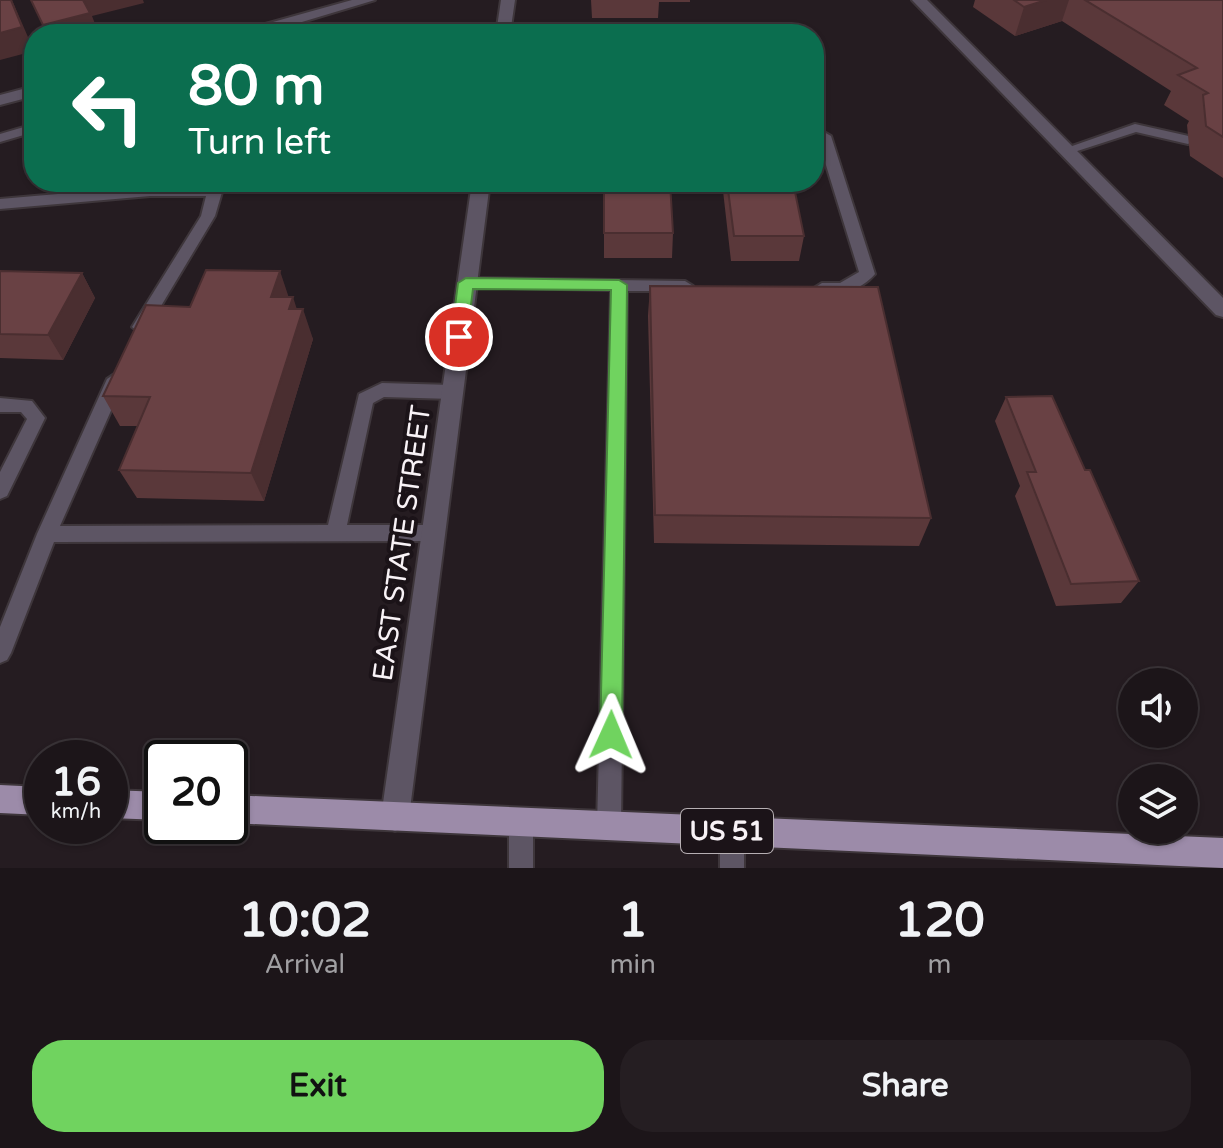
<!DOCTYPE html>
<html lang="en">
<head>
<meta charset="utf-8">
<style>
  :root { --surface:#1c1519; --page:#251e22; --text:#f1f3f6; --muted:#a09fa2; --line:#3a3438; --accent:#70d35f }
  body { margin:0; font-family:"Varela Round",sans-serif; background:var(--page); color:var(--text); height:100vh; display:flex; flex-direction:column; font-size:30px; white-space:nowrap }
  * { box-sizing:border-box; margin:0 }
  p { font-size:26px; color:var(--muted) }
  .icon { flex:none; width:44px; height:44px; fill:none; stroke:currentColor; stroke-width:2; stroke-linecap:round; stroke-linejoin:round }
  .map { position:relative; height:868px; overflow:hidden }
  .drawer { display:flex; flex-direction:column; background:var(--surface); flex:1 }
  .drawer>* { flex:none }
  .banner { position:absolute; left:24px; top:24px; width:800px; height:168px; border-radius:32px; box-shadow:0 2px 6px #0004,0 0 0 2px var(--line); background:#0b6e4f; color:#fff; overflow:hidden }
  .buttons { position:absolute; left:1118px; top:668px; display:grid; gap:16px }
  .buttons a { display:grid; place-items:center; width:80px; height:80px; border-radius:50%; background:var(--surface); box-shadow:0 2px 6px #0004,0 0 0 2px var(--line); font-size:40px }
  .speed { position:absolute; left:24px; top:740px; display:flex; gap:16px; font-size:40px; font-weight:700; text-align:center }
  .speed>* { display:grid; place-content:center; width:104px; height:104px; border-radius:50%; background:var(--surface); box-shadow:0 2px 6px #0004,0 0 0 2px var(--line); line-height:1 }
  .speed small { font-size:20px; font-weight:400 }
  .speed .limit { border:4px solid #111; border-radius:12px; background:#fff; color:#111 }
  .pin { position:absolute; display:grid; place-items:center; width:68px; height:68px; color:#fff; margin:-34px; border:4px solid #fff; border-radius:50%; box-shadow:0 2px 8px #0007 }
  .me { position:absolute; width:88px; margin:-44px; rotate:1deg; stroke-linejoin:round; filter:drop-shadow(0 0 6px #0008) }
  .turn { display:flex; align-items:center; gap:28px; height:168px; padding:0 32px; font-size:36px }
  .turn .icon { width:104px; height:104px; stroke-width:2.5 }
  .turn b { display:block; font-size:56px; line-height:68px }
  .eta { display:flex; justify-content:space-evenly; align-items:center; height:136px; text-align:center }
  .eta b { font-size:48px; font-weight:800; line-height:56px }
  .action { display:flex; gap:16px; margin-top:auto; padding:16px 32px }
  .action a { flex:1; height:92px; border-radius:32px; background:var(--accent); color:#111; font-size:32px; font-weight:800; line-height:92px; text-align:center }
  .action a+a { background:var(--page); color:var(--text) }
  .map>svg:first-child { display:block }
</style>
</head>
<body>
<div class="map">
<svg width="1223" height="868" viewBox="0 0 1223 868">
  <rect width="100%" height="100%" fill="#251c21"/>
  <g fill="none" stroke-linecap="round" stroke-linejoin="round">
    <defs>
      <path id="service" d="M 34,124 L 34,132 L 0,142 L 0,134 Z
        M 1135,124 L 1193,137 L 1195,140 L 1188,144 L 1136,132 L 1065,155 L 1058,151 Z
        M 824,132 L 831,136 L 875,274 C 862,289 831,304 814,288 L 822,283 L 840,283 L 859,272 L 817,136 Z
        M 211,182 L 225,182 L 215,216 L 146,331 L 140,333 L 132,327 L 201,216 L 206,196 L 150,196 L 0,209 L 0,199 L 150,186 L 209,187 Z
        M 466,278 L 685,281 L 693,286 L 685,291 L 627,291 L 621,826 L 617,834 L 609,838 L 601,834 L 597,826 L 611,290 L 460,287 L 458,283 L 460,279 Z
        M 116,373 L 125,379 L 60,526 L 328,525 L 359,394 L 382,383 L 452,385 L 461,392 L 452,399 L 384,397 L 373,403 L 347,525 L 433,525 L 440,527 L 443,533 L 440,539 L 433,541 L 54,542 L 11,653 L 7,660 L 0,663 L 0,627 L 37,534 L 107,379 Z
        M 0,398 L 32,401 L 45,418 L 7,496 L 0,499 L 0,472 L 27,419 L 21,412 L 0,412 Z
        M 521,810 L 529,814 L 533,822 L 533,868 L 509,868 L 509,822 L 513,814 Z
        M 732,819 L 740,823 L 744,831 L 744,868 L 720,868 L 720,831 L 724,823 Z"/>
      <path id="minor" d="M 352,0 L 375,0 L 262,34 L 238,34 L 240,31 Z
        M 501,0 L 515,0 L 510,34 L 496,34 Z
        M 912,0 L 927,0 L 1223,298 L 1223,317 L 1216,315 Z
        M 34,86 L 34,96 L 0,105 L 0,95 Z
        M 472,182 L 490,182 L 409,817 L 405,827 L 395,831 L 385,827 L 381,817 Z"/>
      <path id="primary" d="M 0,785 L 42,787 L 42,815 L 0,813 Z
        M 110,790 L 162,792 L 162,820 L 110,818 Z
        M 230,795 L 1223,838 L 1223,868 L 230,823 Z"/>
    </defs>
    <use href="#service" stroke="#3e363b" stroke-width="4"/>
    <use href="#minor" stroke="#3e363b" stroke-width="4"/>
    <use href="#primary" stroke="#3e363b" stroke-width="4"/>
    <use href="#service" fill="#5d5564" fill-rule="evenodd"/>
    <use href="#minor" fill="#5d5564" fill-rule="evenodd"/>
    <use href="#primary" fill="#9c8ba9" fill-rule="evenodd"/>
  </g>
  <path fill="#5a383a" d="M 591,0 L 690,0 L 690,2 L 659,2 L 658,18 L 592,18 Z
    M 975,0 L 1223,0 L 1223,178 L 1190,156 L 1187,125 L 1189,121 L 1164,105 L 1171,91 L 1062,21 L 1015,36 L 973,7 Z
    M 604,182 L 673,233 L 672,258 L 604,258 Z
    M 722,182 L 793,182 L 804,236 L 799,261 L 731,261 Z
    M 0,271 L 82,273 L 95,298 L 63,360 L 0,358 Z
    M 650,286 L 931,518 L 919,546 L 654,543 L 648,316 Z
    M 289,297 L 313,339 L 264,501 L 137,498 L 119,470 L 138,426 L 120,426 L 103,396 L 190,307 Z
    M 1006,397 L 1085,470 L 1139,581 L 1121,603 L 1056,606 L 1015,496 L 1020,486 L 995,421 Z"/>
  <path fill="#4a2e30" d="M 11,0 L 12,0 L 34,51 L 0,60 L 0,33 Z
    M 82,0 L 143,0 L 144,3 L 92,16 L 99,34 L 47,34 L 43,25 Z
    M 1046,0 L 1069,0 L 1062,21 L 1015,36 L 1024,7 Z
    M 280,271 L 290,301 L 271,297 Z
    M 82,273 L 95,298 L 63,360 L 48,335 Z
    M 293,297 L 300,319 L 303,309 L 313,339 L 264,501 L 251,473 L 289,309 Z"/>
  <path fill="#694144" stroke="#4a2e30" stroke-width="2" d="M 0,0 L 11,0 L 22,27 L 0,33 Z
    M 31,0 L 83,0 L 90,13 L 43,25 Z
    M 1014,0 L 1046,0 L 1024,7 Z
    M 1085,0 L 1223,0 L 1223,137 L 1206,126 L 1203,95 L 1208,93 L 1178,75 L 1197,68 Z
    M 604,182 L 670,182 L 673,233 L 604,233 Z
    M 727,182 L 793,182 L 804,236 L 734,236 Z
    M 206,270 L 280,271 L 271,297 L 293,297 L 289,309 L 303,309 L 251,473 L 119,470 L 150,397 L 103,396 L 146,305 L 190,307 Z
    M 0,271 L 82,273 L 48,335 L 0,334 Z
    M 650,286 L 878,287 L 931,518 L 655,515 Z
    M 1052,396 L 1085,470 L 1090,470 L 1139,581 L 1071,584 L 1027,472 L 1036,472 L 1006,397 Z"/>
  <path fill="#70d35f" stroke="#49893e" stroke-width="2" d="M 466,278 L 619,280 L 627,285 L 622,735 L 619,742 L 611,746 L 603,742 L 600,735 L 611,290 L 473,289 L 467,337 L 459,343 L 451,337 L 458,283 Z"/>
  <g text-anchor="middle" stroke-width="8" stroke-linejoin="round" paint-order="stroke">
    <rect fill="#1b1318" stroke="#b6afb3" stroke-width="2" x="681" y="809" width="92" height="44" rx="6"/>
    <g font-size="26" font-weight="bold" fill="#f8f2f6">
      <text x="727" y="840">US 51</text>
    </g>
    <g font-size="28" fill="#f8f2f6" stroke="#1b1318">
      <text transform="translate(401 543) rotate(-82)" y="10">EAST STATE STREET</text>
    </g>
  </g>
</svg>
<div class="buttons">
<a><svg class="icon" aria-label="sound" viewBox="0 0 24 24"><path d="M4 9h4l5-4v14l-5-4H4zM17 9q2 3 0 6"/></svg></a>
<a><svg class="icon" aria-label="layers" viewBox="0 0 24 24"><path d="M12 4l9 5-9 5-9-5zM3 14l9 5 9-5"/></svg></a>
</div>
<div class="speed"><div>16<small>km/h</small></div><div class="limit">20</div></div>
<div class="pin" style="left:459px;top:337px;background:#d93025"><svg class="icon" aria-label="arrive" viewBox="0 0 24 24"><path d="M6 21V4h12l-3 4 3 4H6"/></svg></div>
<svg class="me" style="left:611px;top:735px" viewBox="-20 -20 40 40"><path d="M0-17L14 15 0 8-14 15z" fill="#70d35f" stroke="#fff" stroke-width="4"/></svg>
<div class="banner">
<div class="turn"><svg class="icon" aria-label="left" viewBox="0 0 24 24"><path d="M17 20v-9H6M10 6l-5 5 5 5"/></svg><div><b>80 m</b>Turn left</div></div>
</div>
</div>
<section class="drawer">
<div class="eta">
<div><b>10:02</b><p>Arrival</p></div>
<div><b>1</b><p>min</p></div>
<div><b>120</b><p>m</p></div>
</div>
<div class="action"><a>Exit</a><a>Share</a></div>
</section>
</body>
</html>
